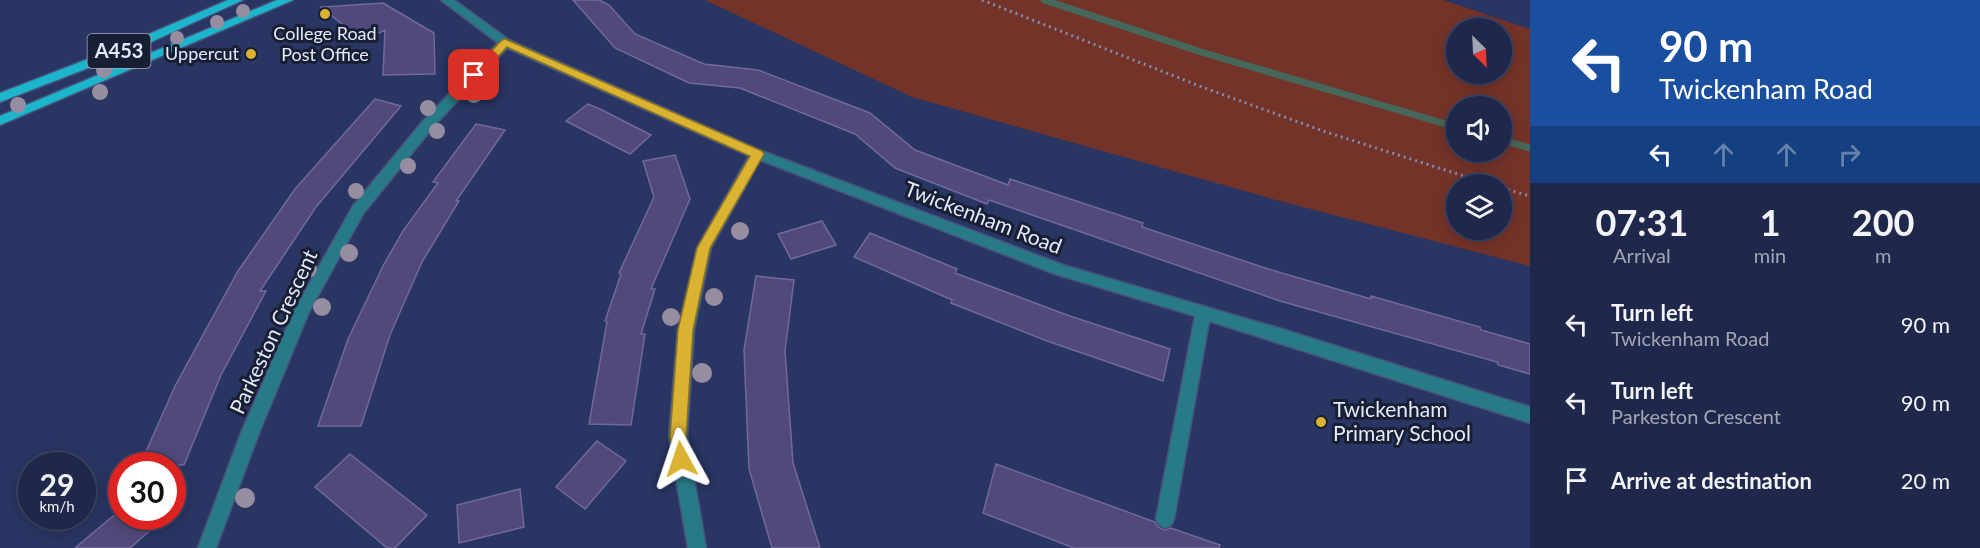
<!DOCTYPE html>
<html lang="en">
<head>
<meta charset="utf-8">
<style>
  :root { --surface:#1f284a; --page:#2c3454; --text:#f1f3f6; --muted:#a1a6b5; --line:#3c4462 }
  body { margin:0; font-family:Lato,sans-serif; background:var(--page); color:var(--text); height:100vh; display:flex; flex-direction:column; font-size:22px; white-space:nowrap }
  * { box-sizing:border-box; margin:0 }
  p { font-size:20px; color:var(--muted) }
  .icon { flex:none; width:33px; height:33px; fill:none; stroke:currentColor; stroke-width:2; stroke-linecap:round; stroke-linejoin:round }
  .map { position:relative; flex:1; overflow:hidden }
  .sheet { display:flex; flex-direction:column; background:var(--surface); width:450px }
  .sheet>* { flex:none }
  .top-card { background:#1a4fa0; color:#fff; overflow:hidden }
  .needle { width:39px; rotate:156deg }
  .tools { position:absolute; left:1446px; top:18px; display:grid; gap:12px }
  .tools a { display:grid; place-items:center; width:66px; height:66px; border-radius:50%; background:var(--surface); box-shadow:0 3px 15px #0003,0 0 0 2px var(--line); font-size:30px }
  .speed { position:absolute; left:18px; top:452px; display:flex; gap:12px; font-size:30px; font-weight:700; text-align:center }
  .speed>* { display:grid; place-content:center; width:78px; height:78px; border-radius:50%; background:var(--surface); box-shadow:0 3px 15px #0003,0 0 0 2px var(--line); line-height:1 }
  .speed small { font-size:15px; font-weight:400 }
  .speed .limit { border:9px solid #d22; background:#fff; color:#111 }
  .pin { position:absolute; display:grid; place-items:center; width:51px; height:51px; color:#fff; margin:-26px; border-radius:12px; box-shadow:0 3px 9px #0006 }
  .me { position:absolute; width:66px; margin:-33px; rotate:355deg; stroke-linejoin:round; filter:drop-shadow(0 0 4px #0008) }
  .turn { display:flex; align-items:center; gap:21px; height:126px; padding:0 30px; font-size:27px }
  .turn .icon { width:78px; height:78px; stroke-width:2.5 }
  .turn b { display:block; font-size:42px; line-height:51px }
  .lanes { display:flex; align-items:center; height:57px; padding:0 30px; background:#0003; justify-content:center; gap:30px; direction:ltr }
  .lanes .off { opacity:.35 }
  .eta { display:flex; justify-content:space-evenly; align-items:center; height:102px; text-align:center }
  .eta b { font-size:36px; font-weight:700; line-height:42px }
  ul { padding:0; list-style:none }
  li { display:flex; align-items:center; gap:18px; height:78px; padding:0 30px }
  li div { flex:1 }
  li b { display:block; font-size:22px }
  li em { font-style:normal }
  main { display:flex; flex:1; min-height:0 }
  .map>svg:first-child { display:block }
</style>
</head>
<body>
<main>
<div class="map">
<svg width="1530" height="548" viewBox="0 0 1530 548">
  <rect width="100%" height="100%" fill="#293563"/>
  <path fill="#743329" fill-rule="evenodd" d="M 705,0 L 1443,0 L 1530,29 L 1530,266 L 1276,200 L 912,97 ZM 1456,28 L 1502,28 L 1502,74 L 1456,74 ZM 1456,106 L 1502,106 L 1502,152 L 1456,152 ZM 1456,184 L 1502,184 L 1502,230 L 1456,230 Z"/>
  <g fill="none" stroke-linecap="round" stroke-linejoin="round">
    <path stroke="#466759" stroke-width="7" d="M 1044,0 L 1201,52 L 1456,127
      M 1502,140 L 1530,148"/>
  </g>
  <path fill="#52497b" stroke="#71699e" stroke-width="1.5" d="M 573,0 L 599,0 L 609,5 L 635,34 L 704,64 L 758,70 L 870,113 L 915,150 L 1008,185 L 1010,179 L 1143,223 L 1142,227 L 1265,268 L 1371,299 L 1371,296 L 1480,327 L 1481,330 L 1530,344 L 1530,374 L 1498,365 L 1497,362 L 1280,301 L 989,200 L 987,204 L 895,168 L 855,134 L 740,88 L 689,83 L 615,48 Z
    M 383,3 L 434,33 L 435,74 L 383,75 L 385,30 L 363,41 L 321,7 Z
    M 375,99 L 401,106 L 316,207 L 260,291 L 266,291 L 221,375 L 184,465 L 140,465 L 175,386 L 238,271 L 295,189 Z
    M 588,104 L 602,110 L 651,135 L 630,154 L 566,121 Z
    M 476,124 L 505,130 L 456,201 L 459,201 L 422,262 L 390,335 L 361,426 L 318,426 L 348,339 L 384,264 L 403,231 L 438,183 L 433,182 Z
    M 675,155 L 690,199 L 651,289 L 655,289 L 641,334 L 645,334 L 631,425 L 589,424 L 607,322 L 605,321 L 621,274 L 619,273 L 654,197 L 643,161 Z
    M 822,221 L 836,245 L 791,259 L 778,234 Z
    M 870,233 L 957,269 L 955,273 L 1067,315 L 1170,349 L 1163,381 L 1047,341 L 951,303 L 952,300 L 854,257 Z
    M 756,276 L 794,280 L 785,351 L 793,463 L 820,548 L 772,548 L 749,469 L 744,350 Z
    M 597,441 L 626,461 L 585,509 L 556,487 Z
    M 350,454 L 427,515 L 395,548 L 387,548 L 315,487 Z
    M 996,464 L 1155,522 L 1158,527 L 1164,530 L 1171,528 L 1220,545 L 1219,548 L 1074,548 L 983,513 Z
    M 520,489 L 524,527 L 459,543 L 457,505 Z
    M 113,516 L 140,516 L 153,528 L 130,548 L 75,548 Z"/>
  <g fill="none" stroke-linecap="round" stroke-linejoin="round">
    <defs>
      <path id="minor" d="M 441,0 L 454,0 L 509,40 L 762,151 L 1063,265 L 1285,330 L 1530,407 L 1530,423 L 1209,321 L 1174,519 L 1171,525 L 1165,528 L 1159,525 L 1156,519 L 1195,316 L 1055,274 L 760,160 L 711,248 L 694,330 L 687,437 L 706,548 L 688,548 L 669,437 L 678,330 L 697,248 L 749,156 L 507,48 L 433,127 L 363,214 L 309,312 L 259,433 L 216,548 L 198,548 L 241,433 L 294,311 L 353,206 L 423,121 L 498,43 Z"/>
      <path id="major" d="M 228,0 L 243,0 L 127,53 L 0,102 L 0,93 L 119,47 Z
        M 277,0 L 293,0 L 0,125 L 0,116 Z"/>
    </defs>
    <use href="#minor" stroke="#47527b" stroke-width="3"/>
    <use href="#major" stroke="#47527b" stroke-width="3"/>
    <path stroke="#838cad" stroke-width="3" stroke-dasharray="2 4" stroke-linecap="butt" d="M 982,0 L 1202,87 L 1323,131 L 1489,184
      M 1502,188 L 1530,196"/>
    <use href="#minor" fill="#297a88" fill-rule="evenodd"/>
    <use href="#major" fill="#1bb5cc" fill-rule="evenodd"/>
  </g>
  <g fill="#968ea0">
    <circle cx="243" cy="11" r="7"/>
    <circle cx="217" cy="22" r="7"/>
    <circle cx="177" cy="38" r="7"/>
    <circle cx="140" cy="54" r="8"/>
    <circle cx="104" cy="70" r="8"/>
    <circle cx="100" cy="92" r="8"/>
    <circle cx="474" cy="95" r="8"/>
    <circle cx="18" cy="105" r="8"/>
    <circle cx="428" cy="108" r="8"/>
    <circle cx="437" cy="131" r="8"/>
    <circle cx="408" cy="166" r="8"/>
    <circle cx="356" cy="191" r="8"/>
    <circle cx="740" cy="231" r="9"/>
    <circle cx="349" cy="253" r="9"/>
    <circle cx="308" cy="269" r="9"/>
    <circle cx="714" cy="297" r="9"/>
    <circle cx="322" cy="307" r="9"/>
    <circle cx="671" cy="317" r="9"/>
    <circle cx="702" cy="373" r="10"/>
    <circle cx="245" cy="498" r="10"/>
  </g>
  <path fill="#dab333" stroke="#8e7421" stroke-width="1.5" d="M 505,39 L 762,151 L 764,154 L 710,248 L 693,330 L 686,437 L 689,459 L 687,465 L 681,467 L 676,465 L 670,437 L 678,330 L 697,248 L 750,156 L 507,47 L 478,78 L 470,78 L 470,73 L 502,40 Z"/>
  <g fill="#dab333" stroke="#191f33" stroke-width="2">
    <circle cx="325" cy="14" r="6"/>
    <circle cx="251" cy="54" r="6"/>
    <circle cx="1321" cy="422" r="6"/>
  </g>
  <g text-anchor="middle" stroke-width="6" stroke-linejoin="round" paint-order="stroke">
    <g font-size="18" fill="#e4eafc" stroke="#191f33">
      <text x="325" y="40">College Road<tspan x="325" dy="21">Post Office</tspan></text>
      <text x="239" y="60" text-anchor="end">Uppercut</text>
    </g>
    <rect fill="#191f33" stroke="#a7adc0" stroke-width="1.5" x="87.5" y="34" width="63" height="34" rx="4.5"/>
    <g font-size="20" font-weight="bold" fill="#e4eafc">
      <text x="119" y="58">A453</text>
    </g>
    <g font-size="21" fill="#e4eafc" stroke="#191f33">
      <text transform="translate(983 218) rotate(21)" y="7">Twickenham Road</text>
      <text transform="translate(274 332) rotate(-65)" y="7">Parkeston Crescent</text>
    </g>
    <g font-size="21" fill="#e4eafc" stroke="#191f33" text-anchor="start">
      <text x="1333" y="417">Twickenham<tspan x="1333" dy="24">Primary School</tspan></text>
    </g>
  </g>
</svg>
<div class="tools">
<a><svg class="needle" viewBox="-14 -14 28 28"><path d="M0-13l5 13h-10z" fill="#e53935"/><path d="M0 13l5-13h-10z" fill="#a1a6b5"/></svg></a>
<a><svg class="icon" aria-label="sound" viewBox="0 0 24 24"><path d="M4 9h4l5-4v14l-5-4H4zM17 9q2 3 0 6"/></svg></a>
<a><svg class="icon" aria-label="layers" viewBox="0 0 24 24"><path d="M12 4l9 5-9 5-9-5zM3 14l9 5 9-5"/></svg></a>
</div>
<div class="speed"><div>29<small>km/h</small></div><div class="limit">30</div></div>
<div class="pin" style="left:474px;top:75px;background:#d93025"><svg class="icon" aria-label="arrive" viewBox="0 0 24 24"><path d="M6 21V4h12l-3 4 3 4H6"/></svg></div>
<svg class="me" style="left:681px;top:459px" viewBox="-20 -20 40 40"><path d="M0-17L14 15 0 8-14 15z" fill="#dab333" stroke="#fff" stroke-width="4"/></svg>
</div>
<section class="sheet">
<div class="top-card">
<div class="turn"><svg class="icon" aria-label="left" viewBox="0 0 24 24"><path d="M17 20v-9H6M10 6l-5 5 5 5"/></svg><div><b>90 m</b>Twickenham Road</div></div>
<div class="lanes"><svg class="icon" aria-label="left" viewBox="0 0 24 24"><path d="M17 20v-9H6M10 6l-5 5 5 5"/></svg><svg class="icon off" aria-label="ahead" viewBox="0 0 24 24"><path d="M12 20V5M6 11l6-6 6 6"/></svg><svg class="icon off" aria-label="ahead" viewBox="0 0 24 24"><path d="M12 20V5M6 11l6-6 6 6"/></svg><svg class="icon off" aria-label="right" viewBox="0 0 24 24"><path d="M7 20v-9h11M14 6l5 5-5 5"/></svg></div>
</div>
<div class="eta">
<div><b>07:31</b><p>Arrival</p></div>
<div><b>1</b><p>min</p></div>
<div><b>200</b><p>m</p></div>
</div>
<ul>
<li><svg class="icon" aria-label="left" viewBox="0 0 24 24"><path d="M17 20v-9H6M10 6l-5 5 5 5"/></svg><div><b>Turn left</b><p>Twickenham Road</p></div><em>90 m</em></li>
<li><svg class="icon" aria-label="left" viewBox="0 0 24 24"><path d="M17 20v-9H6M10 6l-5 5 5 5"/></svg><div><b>Turn left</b><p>Parkeston Crescent</p></div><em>90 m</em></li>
<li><svg class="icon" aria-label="arrive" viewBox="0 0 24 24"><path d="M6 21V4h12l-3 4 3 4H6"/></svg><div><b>Arrive at destination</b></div><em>20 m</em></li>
</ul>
</section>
</main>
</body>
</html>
